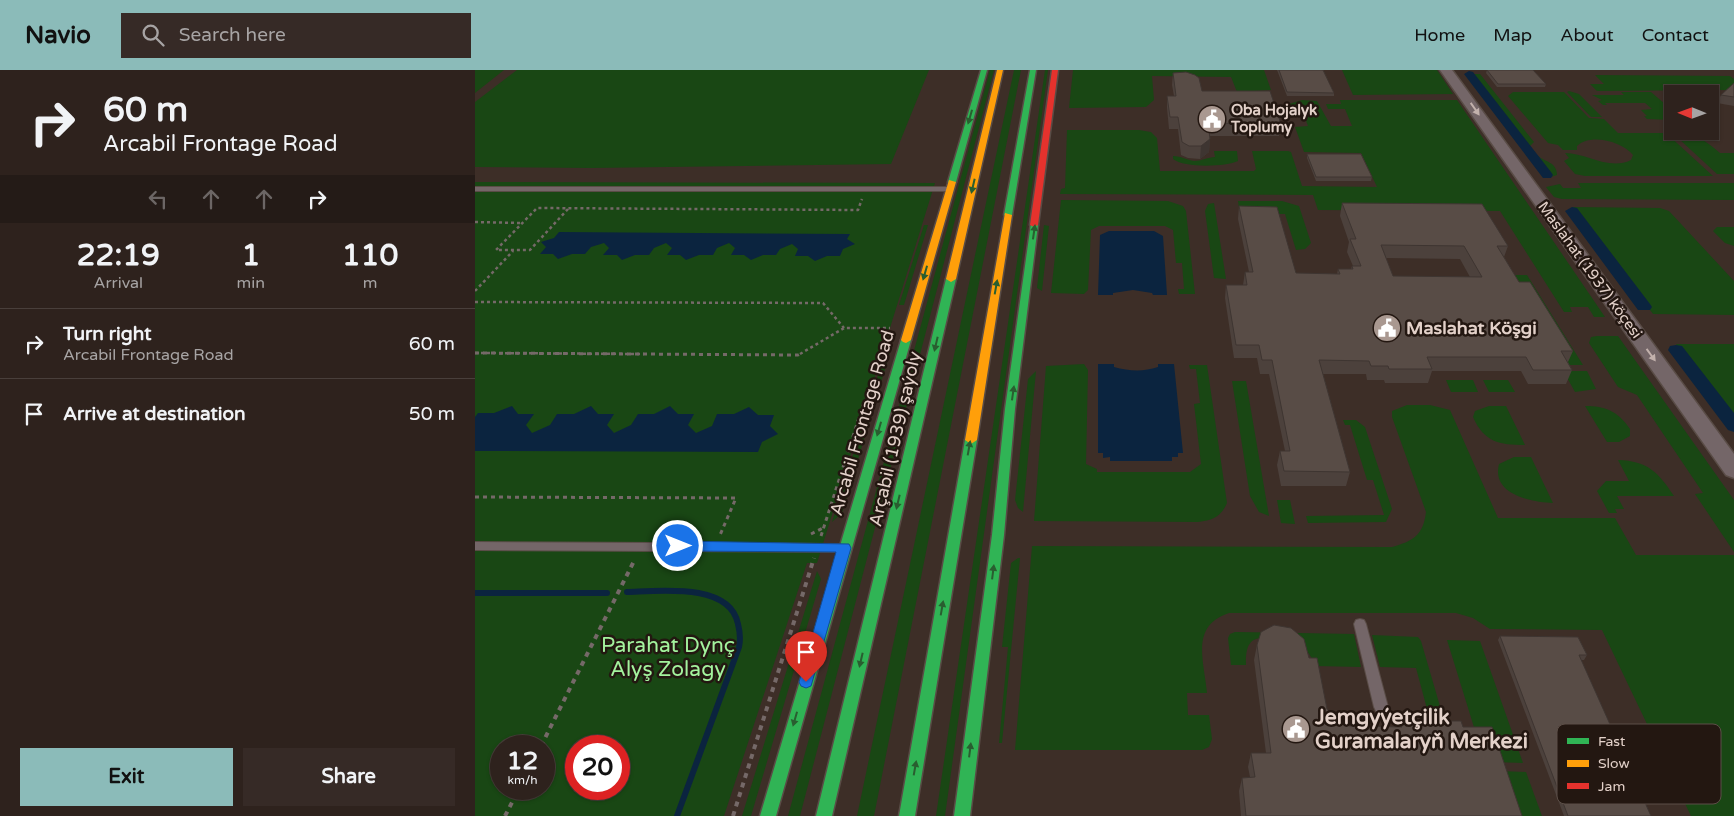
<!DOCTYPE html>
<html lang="en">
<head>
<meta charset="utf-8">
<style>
  :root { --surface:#2e221d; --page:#362a26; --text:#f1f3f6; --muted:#a7a4a4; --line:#493f3b; --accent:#8bbbb9 }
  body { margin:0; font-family:"Varela Round",sans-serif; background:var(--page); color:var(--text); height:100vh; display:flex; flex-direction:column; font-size:19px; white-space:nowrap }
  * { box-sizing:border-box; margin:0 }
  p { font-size:16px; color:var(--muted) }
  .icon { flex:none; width:28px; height:28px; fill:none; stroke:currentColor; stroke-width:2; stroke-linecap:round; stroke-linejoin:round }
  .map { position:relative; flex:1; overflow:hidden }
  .drawer { display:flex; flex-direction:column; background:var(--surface); width:475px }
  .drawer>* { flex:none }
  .guide { background:#2e221d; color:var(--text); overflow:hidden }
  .needle { width:32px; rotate:271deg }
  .controls { position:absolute; left:1189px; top:15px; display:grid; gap:10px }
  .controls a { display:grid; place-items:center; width:55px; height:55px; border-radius:0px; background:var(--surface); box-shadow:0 1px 4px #0004,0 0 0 1px var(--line); font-size:25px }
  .speed { position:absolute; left:15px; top:665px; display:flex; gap:10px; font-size:25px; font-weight:700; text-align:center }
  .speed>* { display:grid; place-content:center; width:65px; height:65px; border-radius:50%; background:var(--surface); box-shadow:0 1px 4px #0004,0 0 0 1px var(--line); line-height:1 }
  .speed small { font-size:12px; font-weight:400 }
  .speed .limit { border:8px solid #d22; background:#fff; color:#111 }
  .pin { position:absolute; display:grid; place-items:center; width:42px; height:42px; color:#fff; margin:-51px -21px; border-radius:50% 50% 50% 0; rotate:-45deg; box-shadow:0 0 5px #0007 }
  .pin .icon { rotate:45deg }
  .me { position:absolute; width:55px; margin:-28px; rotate:90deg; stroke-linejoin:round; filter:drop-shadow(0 0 4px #0008) }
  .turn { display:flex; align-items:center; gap:18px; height:105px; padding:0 20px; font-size:22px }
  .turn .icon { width:65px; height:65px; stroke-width:2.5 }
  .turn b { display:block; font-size:35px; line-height:42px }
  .lanes { display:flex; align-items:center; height:48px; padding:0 20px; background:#0003; justify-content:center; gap:25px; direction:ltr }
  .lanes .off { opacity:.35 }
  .eta { display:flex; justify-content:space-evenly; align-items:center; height:85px; text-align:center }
  .eta b { font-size:30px; font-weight:800; line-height:35px }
  .primary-button { display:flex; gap:10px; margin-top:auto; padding:10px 20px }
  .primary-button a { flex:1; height:58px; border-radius:0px; background:var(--accent); color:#111; font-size:20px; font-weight:800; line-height:58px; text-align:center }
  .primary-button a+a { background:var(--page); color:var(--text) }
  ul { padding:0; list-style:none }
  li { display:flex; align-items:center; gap:15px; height:70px; padding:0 20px; border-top:1px solid var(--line) }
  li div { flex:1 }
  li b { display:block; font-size:19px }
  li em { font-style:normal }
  header { display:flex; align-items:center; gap:30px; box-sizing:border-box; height:70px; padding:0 25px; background:var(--accent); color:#111 }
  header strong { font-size:24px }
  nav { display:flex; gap:28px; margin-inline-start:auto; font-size:18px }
  .search { width:350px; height:45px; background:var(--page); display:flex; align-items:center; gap:12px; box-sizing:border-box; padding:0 18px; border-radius:0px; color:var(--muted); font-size:19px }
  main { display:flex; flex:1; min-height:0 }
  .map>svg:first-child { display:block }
</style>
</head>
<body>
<header>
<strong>Navio</strong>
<div class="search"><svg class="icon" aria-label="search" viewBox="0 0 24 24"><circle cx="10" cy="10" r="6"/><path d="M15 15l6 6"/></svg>Search here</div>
<nav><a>Home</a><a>Map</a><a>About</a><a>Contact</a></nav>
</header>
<main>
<section class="drawer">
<div class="guide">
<div class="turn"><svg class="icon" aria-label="right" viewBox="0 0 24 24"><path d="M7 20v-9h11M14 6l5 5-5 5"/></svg><div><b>60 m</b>Arcabil Frontage Road</div></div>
<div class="lanes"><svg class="icon off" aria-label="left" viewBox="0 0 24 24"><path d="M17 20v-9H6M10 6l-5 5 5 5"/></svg><svg class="icon off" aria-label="ahead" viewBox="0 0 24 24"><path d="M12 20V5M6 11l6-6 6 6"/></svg><svg class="icon off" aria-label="ahead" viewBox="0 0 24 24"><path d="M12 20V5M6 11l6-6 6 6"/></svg><svg class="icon" aria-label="right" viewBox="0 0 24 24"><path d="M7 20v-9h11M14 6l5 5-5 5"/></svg></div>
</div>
<div class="eta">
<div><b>22:19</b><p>Arrival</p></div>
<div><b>1</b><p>min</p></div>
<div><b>110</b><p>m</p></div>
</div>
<ul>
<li><svg class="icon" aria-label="right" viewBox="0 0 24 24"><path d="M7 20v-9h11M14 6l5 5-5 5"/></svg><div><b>Turn right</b><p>Arcabil Frontage Road</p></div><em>60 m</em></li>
<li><svg class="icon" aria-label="arrive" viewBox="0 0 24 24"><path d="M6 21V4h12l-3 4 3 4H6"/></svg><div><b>Arrive at destination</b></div><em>50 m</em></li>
</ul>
<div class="primary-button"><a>Exit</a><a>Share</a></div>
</section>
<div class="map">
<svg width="1259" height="746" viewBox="0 0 1259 746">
  <rect width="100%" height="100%" fill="#3d2e27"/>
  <path fill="#194714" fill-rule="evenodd" d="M 0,0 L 29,0 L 0,23 Z
    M 42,0 L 454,0 L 416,94 L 116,98 L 0,97 L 0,32 Z
    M 515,0 L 519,0 L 325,746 L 313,746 Z
    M 539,0 L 546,0 L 399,746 L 382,746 Z
    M 570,0 L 573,0 L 470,746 L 461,746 Z
    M 598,0 L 789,0 L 796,20 L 762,22 L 756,7 L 677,6 L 679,30 L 671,37 L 594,38 Z
    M 867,0 L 962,0 L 978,24 L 878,25 Z
    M 998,4 L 1005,4 L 1059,72 L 1055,76 C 1057,79 1060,84 1063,86 C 1070,92 1082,92 1082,105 L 1076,107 Z
    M 1120,5 L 1255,6 L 1259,9 L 1259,20 L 1122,21 L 1115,14 L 1129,14 Z
    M 1094,21 L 1104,24 L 1127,47 L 1116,47 L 1092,22 Z
    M 1038,22 L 1089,22 L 1114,48 L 1129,49 L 1143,63 L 1191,63 L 1238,106 L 1110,106 L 1100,104 L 1089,91 L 1094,88 L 1090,83 C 1112,83 1134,101 1156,90 L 1158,85 C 1147,71 1115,63 1102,76 L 1102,80 L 1088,80 L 1083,75 L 1073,73 L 1033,26 Z
    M 1146,22 L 1176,22 L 1197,40 L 1197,50 L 1172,49 L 1169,46 L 1172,46 L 1166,40 L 1177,39 L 1170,33 L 1130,33 L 1132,35 L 1128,35 L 1123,31 L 1127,30 L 1117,25 L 1149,25 Z
    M 827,30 L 842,31 L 856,56 L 877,56 L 870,39 L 853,39 L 851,34 L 866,34 L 865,30 L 982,30 L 1130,247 L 1119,247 L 1113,237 L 1095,237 L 1097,242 L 1089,242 L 1025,141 L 843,140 L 838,125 L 585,124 L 586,119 L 590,118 L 592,60 L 664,60 L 676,62 L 682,68 L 685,101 L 779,101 L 781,99 L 777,81 L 813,81 L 816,82 L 827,116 L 902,117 L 886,83 L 829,82 L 820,57 L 833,56 L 827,40 L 817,39 L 814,34 Z
    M 1203,64 C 1222,64 1231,71 1245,83 L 1259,83 L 1259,104 L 1242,104 L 1203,68 L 1206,67 Z
    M 739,81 L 762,81 L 763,91 C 750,97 709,98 698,89 L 698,86 C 706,86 712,90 719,91 C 727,91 733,87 740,87 Z
    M 0,112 L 460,113 L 342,493 L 332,493 L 249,746 L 0,746 ZM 26,676 L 69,676 L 69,719 L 26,719 ZM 101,676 L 144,676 L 144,719 L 101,719 Z
    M 1103,113 L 1259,113 L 1259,130 L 1087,129 L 1079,127 L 1071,117 L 1085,114 L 1088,118 L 1106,118 Z
    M 586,130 L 693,131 L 708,136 L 711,141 L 720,224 L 704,224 L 703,219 L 709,219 L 707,193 L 701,193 L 698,160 L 690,156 L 624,156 L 616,160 L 613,220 L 609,224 L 576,223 Z
    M 763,131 L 807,131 L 824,136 L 836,173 L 830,179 L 821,180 L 810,144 L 765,144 Z
    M 739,133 L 751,209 L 739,208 L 730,141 L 733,134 Z
    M 1098,137 L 1185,138 L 1194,141 L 1259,211 L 1259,245 L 1178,244 Z
    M 449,155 L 453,155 L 429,235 L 424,235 Z
    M 569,155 L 574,156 L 567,221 L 562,218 Z
    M 1242,157 L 1259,157 L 1259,176 L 1250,173 L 1238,161 Z
    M 1016,205 L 1052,205 L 1108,295 L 1093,295 Z
    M 1122,266 L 1143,266 L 1259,430 L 1259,482 L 1220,424 L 1228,423 L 1162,325 L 1143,317 L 1114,273 L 1116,267 Z
    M 1201,274 L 1259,274 L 1259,349 Z
    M 411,279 L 416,279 L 367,443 L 357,452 Z
    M 609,294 L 613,300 L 611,394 L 622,399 L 622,402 L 715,402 L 726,394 L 719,334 L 725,333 L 721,299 L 715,299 L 714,295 L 732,295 L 752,433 C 746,447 738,450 723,452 L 559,451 L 571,296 Z
    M 561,301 L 548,442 L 543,438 L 540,430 L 553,309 Z
    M 1093,301 L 1112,301 L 1121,319 L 1100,322 L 1090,304 Z
    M 971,310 L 998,310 L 1003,322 L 976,322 Z
    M 1008,310 L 1033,310 L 1040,322 L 1014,322 Z
    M 757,311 L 771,311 L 794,446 L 784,442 L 775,426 Z
    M 932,335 L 955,335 L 975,340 L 1023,448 L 1140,448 L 1161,485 L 1259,485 L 1259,746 L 1216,746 L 1127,560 L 1015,559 L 998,548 L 981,543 L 754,543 C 715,556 729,590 732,623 L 712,623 L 713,645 L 734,645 L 737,669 L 734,677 L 727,680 L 540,680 L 557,476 L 917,477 C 938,471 948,466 951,442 L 917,347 L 917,341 Z
    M 1014,336 L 1031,336 L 1050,375 C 1024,375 1009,372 998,347 L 1000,341 Z
    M 1110,336 C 1130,336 1143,341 1155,359 L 1155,366 L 1144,372 L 1132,372 Z
    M 868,350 L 881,350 L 890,357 L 917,439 L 911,452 L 833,453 L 831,446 L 909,445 L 898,410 L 892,410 L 875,355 L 870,355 Z
    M 1039,387 L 1056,387 L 1078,433 C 1057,432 1016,425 1024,394 Z
    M 1143,390 C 1173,391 1183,402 1199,426 L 1142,426 L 1149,439 L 1140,439 L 1142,443 L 1134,443 L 1122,421 L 1131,411 L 1154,411 Z
    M 802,430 L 815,430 L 820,454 L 806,453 Z
    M 543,488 L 545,488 L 527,673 L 524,673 L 533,577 L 527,577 L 536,493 Z
    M 342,501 L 346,509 L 276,746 L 267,746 Z
    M 760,562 L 879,564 L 886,597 L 840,596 C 834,577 823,574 805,570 C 781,565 770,567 771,595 L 756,595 L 753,568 L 755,564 Z
    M 897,565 L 943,567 L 946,571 L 969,650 L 955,650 L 941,598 L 905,597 Z
    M 972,570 L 1005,571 L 1048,693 L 1018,692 L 1002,667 Z
    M 1024,701 L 1051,702 L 1067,746 L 1038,746 Z"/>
  <path fill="#0b243f" d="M 634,161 L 679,161 L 688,166 L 692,225 L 678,225 L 677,223 L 658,220 L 638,223 L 638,225 L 623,225 L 625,165 Z
    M 84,162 L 375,164 L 372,169 L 380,174 L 368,179 L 365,186 L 352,186 L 340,191 L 333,186 L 320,186 L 323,179 L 317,174 L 305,179 L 301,185 L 288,185 L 276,190 L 269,185 L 256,185 L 260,178 L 254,173 L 242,178 L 238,185 L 224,185 L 211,190 L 205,185 L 192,185 L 197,178 L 191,173 L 179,178 L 174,185 L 160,185 L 147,190 L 142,185 L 128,185 L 134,178 L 129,173 L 116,177 L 110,184 L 97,184 L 83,189 L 78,184 L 65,184 L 71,177 L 66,172 L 79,168 Z
    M 623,294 L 639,294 L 639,297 C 654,301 668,302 683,297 L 683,294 L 699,294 L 708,383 L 703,383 L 703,387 L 697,387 L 697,391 L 635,391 L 635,387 L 628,388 L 628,383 L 623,383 Z
    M 37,336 L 43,344 L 59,344 L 51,355 L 57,363 L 75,355 L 82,344 L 99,344 L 116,336 L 123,344 L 139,344 L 132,355 L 139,363 L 156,355 L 163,344 L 179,344 L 195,336 L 203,344 L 219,344 L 213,355 L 221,363 L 237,356 L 242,344 L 259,344 L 274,337 L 283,345 L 299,345 L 295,356 L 303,364 L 287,372 L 283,382 L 0,381 L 0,347 L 3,343 L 19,343 Z"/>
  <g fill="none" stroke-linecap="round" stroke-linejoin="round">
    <path stroke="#0b243f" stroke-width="6" d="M 152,522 C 183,521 255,512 263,554 C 265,562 266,568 264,577 L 202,746
      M 0,523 L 132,523"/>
    <path fill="#0b243f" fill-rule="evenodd" d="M 994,1 L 998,2 L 1076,102 L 1078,105 L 1076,108 L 1068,108 L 989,4 Z
      M 1097,137 L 1102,138 L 1175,234 L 1177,237 L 1175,240 L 1163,240 L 1090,141 Z
      M 1201,275 L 1207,276 L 1259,343 L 1259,362 L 1253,360 L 1193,280 L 1195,276 Z"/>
    <defs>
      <path id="lane" d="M 0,117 L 474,117 L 477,119 L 474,121 L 0,121 Z
        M 0,472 L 369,474 L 373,475 L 375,478 L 373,481 L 369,482 L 0,480 Z
        M 885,549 L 889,550 L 891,554 L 913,637 L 911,641 L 906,643 L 901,641 L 899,637 L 879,554 L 881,550 Z"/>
      <path id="street" d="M 965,0 L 977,0 L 1259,384 L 1259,408 L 1251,405 Z"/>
      <path id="fast" d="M 506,0 L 512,0 L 481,112 L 474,114 L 473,112 Z
        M 555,0 L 561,0 L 537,145 L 533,147 L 529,145 Z
        M 556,153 L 562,153 L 563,155 L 540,339 L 529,465 L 495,746 L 479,746 L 517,465 L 530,339 Z
        M 476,206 L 481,209 L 357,746 L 341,746 L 471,209 Z
        M 431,267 L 436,270 L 301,746 L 285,746 L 426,270 Z
        M 496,366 L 502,370 L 440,746 L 424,746 L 490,370 Z"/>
      <path id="slow" d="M 522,0 L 528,0 L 481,209 L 476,212 L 471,209 Z
        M 474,110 L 481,112 L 436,270 L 431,273 L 428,272 L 426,270 Z
        M 530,143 L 537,145 L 502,370 L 496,374 L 490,370 Z"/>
      <path id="jam" d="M 577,0 L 583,0 L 563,155 L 559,157 L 555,155 Z"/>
    </defs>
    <use href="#lane" stroke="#594c46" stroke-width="2"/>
    <use href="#street" stroke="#594c46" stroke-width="3"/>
    <use href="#fast" stroke="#594c46" stroke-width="3"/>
    <use href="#slow" stroke="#594c46" stroke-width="3"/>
    <use href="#jam" stroke="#594c46" stroke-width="3"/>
    <path stroke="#756968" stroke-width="2.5" stroke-dasharray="3 3" stroke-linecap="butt" d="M 93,139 L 55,180 L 21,180 L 62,138 L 383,140 L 387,129
      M 0,152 L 47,153
      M 0,221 L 38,181
      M 0,232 L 348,233 L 369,258
      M 0,283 L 169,284
      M 325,284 L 369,258 L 415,258"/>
    <path stroke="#756968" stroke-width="3" stroke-dasharray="4 4" stroke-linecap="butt" d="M 0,283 L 323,285 L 327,283
      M 0,427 L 261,428 L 245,465
      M 336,464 L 348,458
      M 346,466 L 390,329"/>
    <path stroke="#756968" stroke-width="4" stroke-dasharray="5 5" stroke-linecap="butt" d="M 66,676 L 160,489
      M 30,746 L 44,719
      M 258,746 L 339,488"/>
    <use href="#lane" fill="#746668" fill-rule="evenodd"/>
    <use href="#street" fill="#746668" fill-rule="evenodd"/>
    <use href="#fast" fill="#30b455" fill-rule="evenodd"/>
    <use href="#slow" fill="#ff9f0a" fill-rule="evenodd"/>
    <use href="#jam" fill="#e5322d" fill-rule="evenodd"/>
  </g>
  <path fill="#4c413c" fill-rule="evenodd" d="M 802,0 L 848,0 L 859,23 L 859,26 L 812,26 Z
    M 1012,0 L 1071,14 L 1070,17 L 1022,17 L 1011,3 Z
    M 698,3 L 727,21 L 806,54 L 804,66 L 735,66 L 734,82 L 725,89 L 713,88 L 706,85 L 703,59 L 694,59 L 692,38 L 692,26 L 699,26 L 697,15 Z
    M 1259,13 L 1259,36 L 1242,33 L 1246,25 Z
    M 832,84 L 897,107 L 896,111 L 841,111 L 832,88 Z
    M 867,133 L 1033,176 L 1029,187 L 1044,212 L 1098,281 L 1093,292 L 1097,300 L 1091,314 L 1053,314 L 1046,301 L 957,301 L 953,313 L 910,313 L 909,310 L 892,310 L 891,304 L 848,304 L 875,402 L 871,416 L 806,416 L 802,395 L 805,381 L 810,381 L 794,304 L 785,304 L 782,288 L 759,288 L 750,228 L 751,215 L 768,215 L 770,202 L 774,202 L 763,149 L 764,136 L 821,203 L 862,204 L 863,199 L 876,199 L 877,196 L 878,196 L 872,182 L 874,172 L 865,146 ZM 911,188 L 985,189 L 995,207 L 918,206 Z
    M 1025,566 L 1112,585 L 1109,590 L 1106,590 L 1176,746 L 1089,746 L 1023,570 Z
    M 782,575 L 834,588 L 852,639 L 874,656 L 923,657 L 925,651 L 988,657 L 1047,746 L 766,746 L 764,721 L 767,708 L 775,707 L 773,697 L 776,683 L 791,683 L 779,590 Z"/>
  <path fill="#3e3531" d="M 735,69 L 734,82 L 725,89 L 726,76 Z"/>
  <path fill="#584c46" stroke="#3e3531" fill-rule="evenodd" d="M 804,0 L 848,0 L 859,23 L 812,22 Z
    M 1012,0 L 1058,0 L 1071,14 L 1023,14 Z
    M 711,2 L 720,5 L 724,8 L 727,21 L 795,21 L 806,54 L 733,53 L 735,69 L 726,76 L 714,76 L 707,72 L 703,47 L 695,47 L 692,26 L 701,26 L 698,3 Z
    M 1259,13 L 1259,27 L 1246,25 Z
    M 832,84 L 886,84 L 897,107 L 841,107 Z
    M 867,133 L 1007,134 L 1033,176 L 1022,176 L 1044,212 L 1055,212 L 1098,281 L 1086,281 L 1097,300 L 1058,300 L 1051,287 L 952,287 L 957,299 L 914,299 L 913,296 L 896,296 L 894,291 L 844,290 L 875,402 L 809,401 L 805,381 L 815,381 L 797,290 L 787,290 L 784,275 L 761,275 L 751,215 L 772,215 L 770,202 L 778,202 L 764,136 L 802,137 L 821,203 L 865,204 L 863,199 L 878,199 L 877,196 L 886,196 L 875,169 L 881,169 ZM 906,175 L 989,176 L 1007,207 L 918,206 Z
    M 799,555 L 816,558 L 829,569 L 834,588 L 842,588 L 852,639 L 874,656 L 927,657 L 925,651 L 986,651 L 988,657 L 1017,657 L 1047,746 L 771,746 L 767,708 L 780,707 L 776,683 L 796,683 L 782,575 L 786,562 Z
    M 1025,566 L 1103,567 L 1112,585 L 1104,585 L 1176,746 L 1093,746 Z"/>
  <defs><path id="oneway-solid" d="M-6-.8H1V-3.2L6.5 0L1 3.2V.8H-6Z" transform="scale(1.25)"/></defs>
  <g fill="#c2b1ac">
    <use href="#oneway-solid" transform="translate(1000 39) rotate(55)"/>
    <use href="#oneway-solid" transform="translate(1176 285) rotate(54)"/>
  </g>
  <g fill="#295e30">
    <use href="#oneway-solid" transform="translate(495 47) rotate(106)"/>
    <use href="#oneway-solid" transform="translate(498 116) rotate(103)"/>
    <use href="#oneway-solid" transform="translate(559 162) rotate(-82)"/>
    <use href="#oneway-solid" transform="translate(450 203) rotate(106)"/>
    <use href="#oneway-solid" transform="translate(521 217) rotate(-80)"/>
    <use href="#oneway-solid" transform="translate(461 274) rotate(103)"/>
    <use href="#oneway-solid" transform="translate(538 323) rotate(-82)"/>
    <use href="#oneway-solid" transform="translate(404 359) rotate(106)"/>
    <use href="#oneway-solid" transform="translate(494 378) rotate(-80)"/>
    <use href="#oneway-solid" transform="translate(423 432) rotate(103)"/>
    <use href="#oneway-solid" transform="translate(518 502) rotate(-83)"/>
    <use href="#oneway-solid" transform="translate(467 538) rotate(-80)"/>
    <use href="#oneway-solid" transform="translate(386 590) rotate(103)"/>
    <use href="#oneway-solid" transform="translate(320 649) rotate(106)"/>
    <use href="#oneway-solid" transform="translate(495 680) rotate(-83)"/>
    <use href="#oneway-solid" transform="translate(440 698) rotate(-80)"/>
  </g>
  <path fill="#1a73e8" stroke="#114b97" d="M 203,471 L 374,474 L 376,478 L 336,616 L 331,618 L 326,616 L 324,612 L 361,482 L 203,481 L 197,476 Z"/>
  <defs>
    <symbol id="civic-disc" viewBox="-11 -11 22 22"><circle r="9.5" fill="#a99890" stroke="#231711"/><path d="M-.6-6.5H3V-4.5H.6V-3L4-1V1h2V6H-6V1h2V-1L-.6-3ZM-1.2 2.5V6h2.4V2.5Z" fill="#fff"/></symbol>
  </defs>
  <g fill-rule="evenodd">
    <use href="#civic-disc" x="721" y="33" width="32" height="32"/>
    <use href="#civic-disc" x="896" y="242" width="32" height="32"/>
    <use href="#civic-disc" x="805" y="643" width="32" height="32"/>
  </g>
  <g text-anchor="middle" stroke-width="5" stroke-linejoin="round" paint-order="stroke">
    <g font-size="15" font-weight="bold" fill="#e3d1c9" stroke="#231711" text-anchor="start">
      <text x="756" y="45">Oba Hojalyk<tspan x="756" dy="17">Toplumy</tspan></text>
    </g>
    <g font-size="15" fill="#e3d1c9" stroke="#231711">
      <text transform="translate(1115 200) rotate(54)" y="5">Maslahat (1937) köçesi</text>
    </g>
    <g font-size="18" font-weight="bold" fill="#e3d1c9" stroke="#231711" text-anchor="start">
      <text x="931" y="264">Maslahat Köşgi</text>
    </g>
    <g font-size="18" fill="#e3d1c9" stroke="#231711">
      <text transform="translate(387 353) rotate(-74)" y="6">Arcabil Frontage Road</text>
      <text transform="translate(420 369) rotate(-77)" y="6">Arçabil (1939) şaýoly</text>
    </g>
    <g font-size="21" fill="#a3f39d" stroke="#231711">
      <text x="193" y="582">Parahat Dynç<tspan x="193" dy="24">Alyş Zolagy</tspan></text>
    </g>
    <g font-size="21" font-weight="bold" fill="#e3d1c9" stroke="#231711" text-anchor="start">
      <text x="840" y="654">Jemgyýetçilik<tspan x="840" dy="24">Guramalaryň Merkezi</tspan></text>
    </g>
  </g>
  <rect x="1082" y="654" width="164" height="80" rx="8" fill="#231711" stroke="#5d4f48" stroke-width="1"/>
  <rect x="1092" y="668" width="22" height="6" fill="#30b455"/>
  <rect x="1092" y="690" width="22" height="7" fill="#ff9f0a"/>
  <rect x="1092" y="713" width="22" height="6" fill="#e5322d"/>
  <g font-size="14" fill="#e3d1c9">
    <text x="1123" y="676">Fast</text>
    <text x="1123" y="698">Slow</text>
    <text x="1123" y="721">Jam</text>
  </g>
</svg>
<div class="controls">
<a><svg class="needle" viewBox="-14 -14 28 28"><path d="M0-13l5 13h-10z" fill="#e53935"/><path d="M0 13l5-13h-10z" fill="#a7a4a4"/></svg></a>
</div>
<div class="speed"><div>12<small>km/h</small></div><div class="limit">20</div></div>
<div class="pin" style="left:331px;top:612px;background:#d93025"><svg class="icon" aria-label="arrive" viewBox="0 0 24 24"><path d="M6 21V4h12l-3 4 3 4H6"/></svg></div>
<svg class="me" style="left:203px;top:476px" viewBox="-20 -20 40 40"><circle r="17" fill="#1a73e8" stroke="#fff" stroke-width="3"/><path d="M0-11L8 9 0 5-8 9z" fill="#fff"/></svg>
</div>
</main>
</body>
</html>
